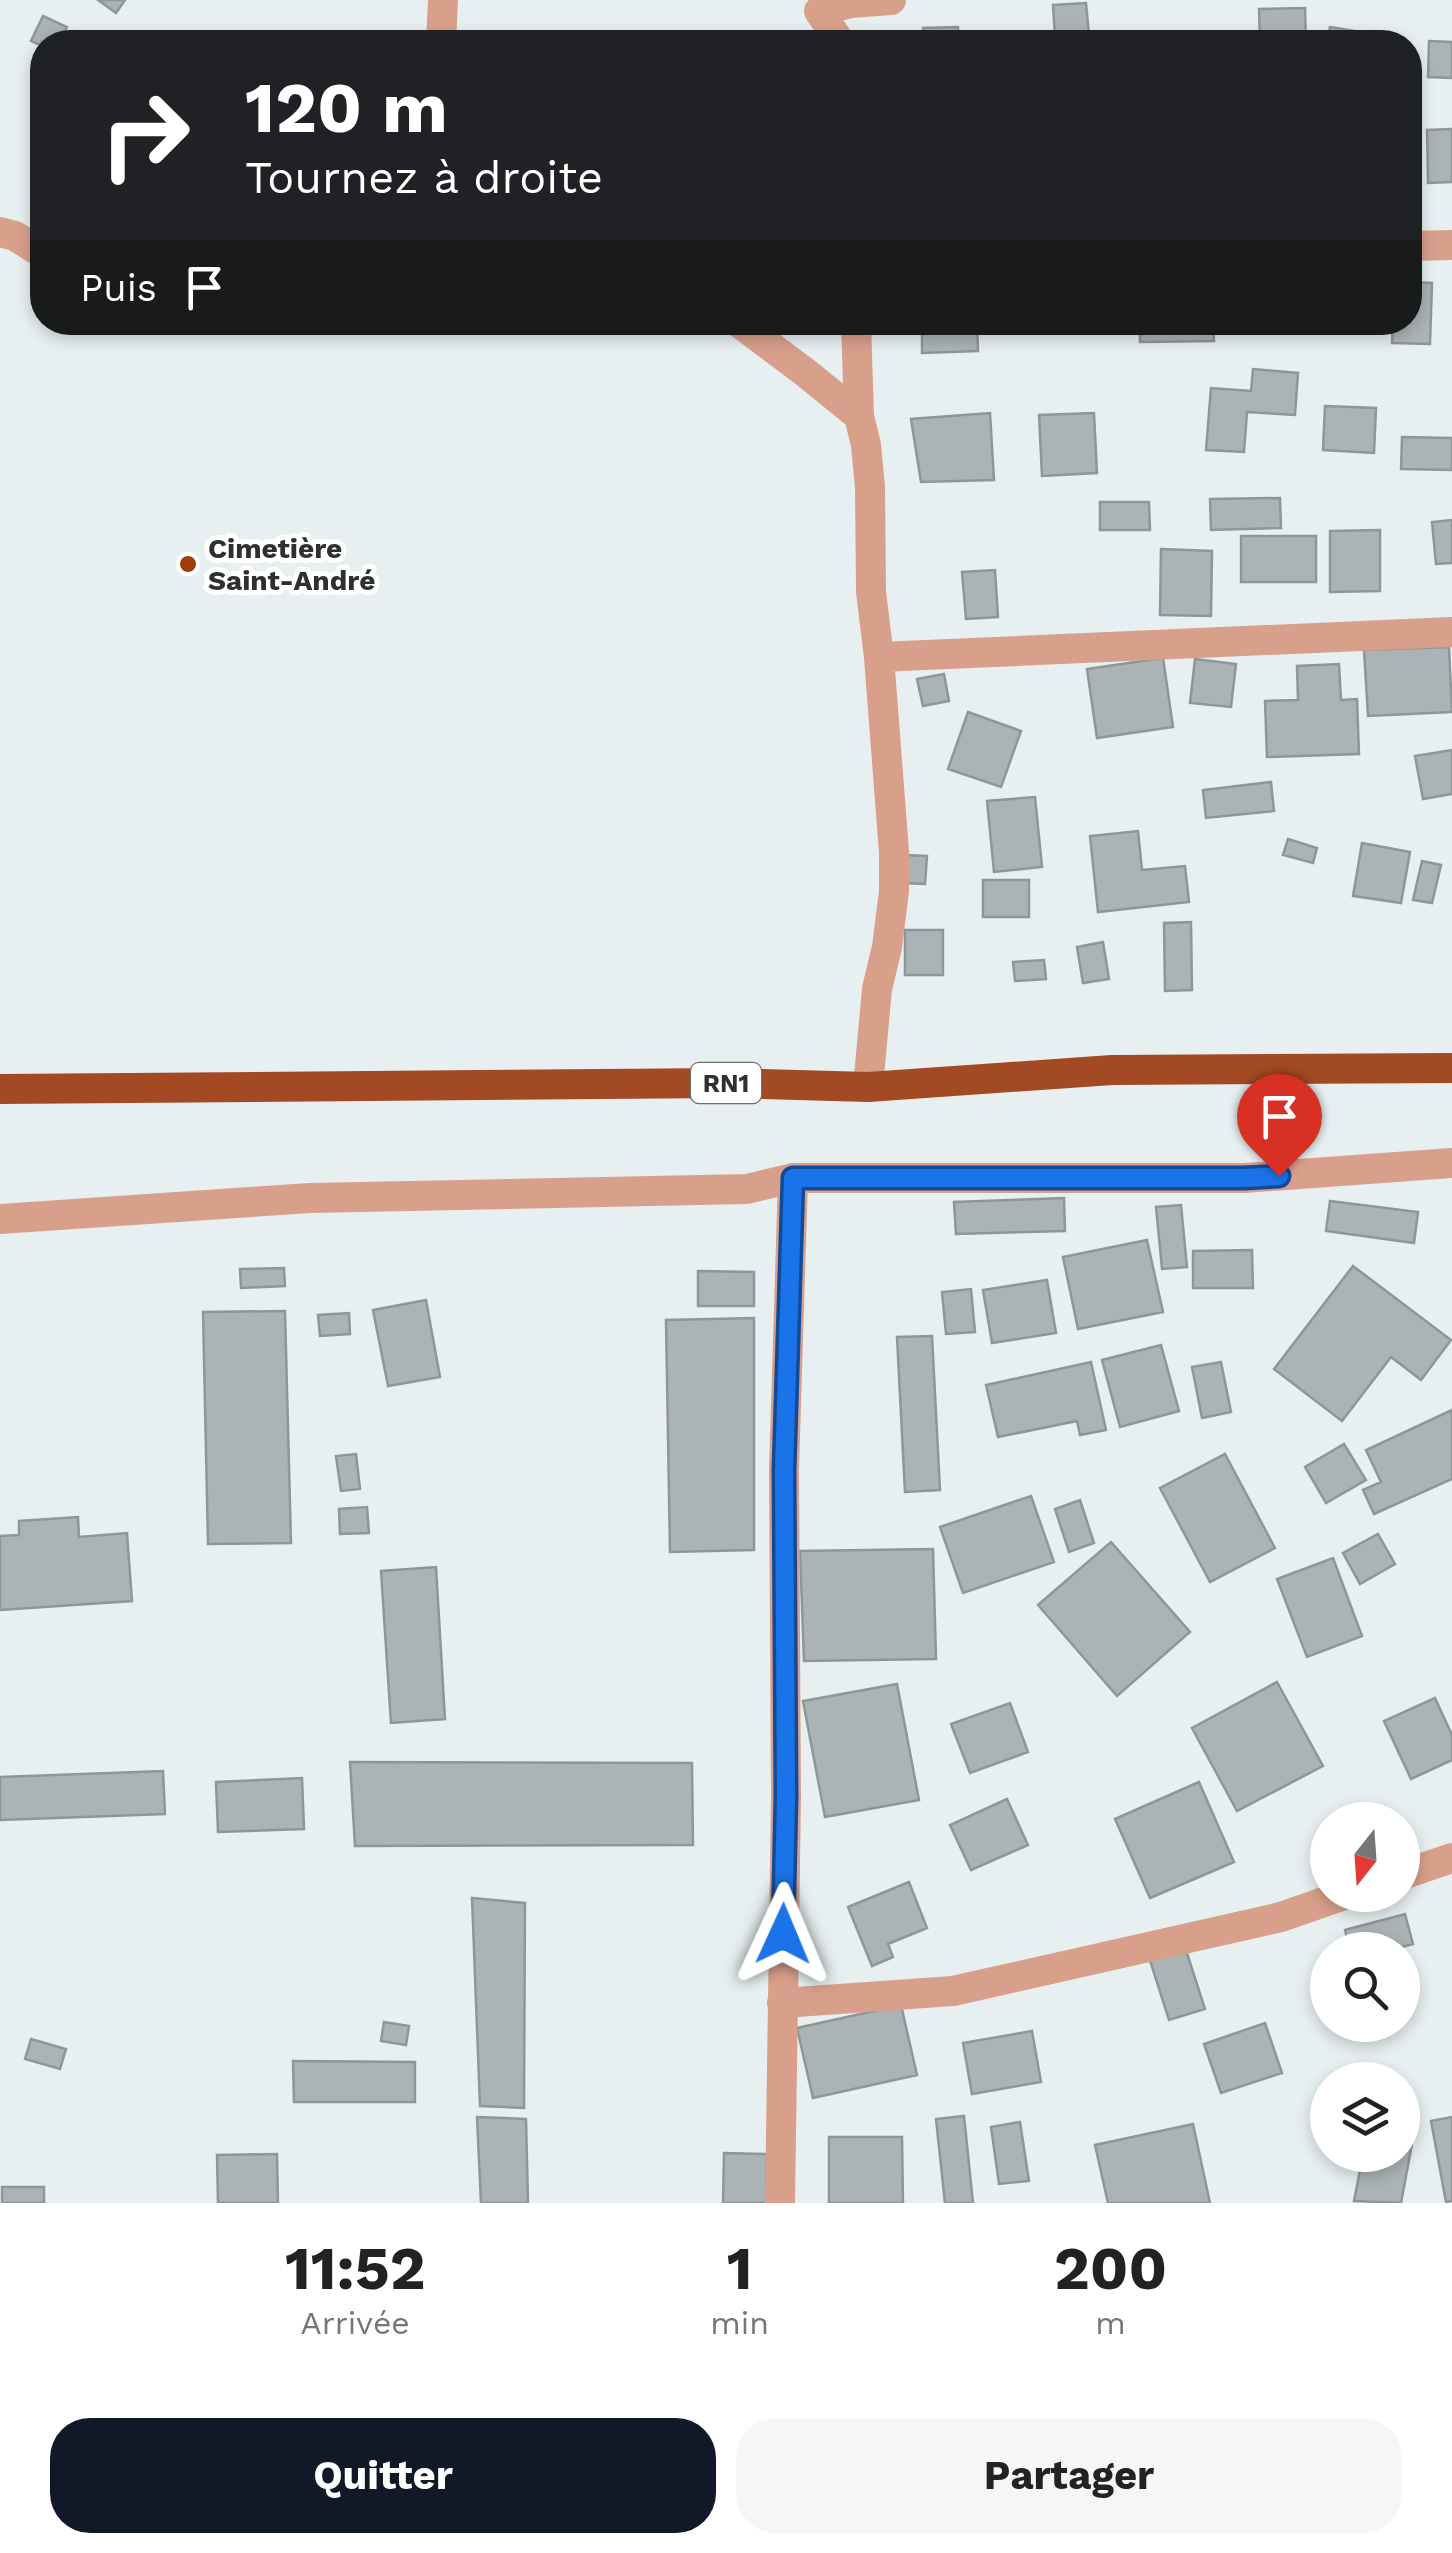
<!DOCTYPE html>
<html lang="fr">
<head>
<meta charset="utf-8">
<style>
  :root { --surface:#fff; --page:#f6f6f6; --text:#222; --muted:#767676; --accent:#111827 }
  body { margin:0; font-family:"Work Sans",sans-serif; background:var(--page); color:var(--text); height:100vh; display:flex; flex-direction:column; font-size:38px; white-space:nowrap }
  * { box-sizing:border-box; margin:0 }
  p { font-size:32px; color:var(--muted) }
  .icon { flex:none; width:55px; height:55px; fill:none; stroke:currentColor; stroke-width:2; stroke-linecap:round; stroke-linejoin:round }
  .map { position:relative; height:2203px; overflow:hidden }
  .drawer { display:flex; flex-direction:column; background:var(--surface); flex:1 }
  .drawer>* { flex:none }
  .hud { position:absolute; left:30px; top:30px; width:1392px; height:305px; border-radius:40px; box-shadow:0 5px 15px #0003; background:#202124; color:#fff; overflow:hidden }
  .needle { width:65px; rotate:197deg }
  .buttons { position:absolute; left:1310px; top:1802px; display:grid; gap:20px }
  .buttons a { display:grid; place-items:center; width:110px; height:110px; border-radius:50%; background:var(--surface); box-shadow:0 5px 15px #0003; font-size:50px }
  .pin { position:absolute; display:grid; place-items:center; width:85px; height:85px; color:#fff; margin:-102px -42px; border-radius:50% 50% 50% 0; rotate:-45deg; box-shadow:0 0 10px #0007 }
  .pin .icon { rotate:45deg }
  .me { position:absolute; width:110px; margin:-55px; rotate:1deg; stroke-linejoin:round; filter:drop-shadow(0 0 8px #0008) }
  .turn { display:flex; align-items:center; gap:35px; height:210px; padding:0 50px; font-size:45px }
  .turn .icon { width:130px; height:130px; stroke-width:2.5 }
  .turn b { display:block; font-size:70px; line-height:85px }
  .then { display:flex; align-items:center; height:95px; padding:0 50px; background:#0003; gap:20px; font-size:38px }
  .eta { display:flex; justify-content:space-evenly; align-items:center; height:170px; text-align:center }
  .eta b { font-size:60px; font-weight:700; line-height:70px }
  .button { display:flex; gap:20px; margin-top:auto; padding:20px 50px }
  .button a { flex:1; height:115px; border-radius:40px; background:var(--accent); color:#fff; font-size:40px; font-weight:700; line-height:115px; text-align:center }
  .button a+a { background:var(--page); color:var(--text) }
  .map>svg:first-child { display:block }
</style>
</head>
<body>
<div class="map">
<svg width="1452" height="2203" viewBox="0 0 1452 2203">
  <rect width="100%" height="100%" fill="#e7eff1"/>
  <path fill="#abb3b4" stroke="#8f9698" stroke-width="2.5" d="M 98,0 L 125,0 L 116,13 Z
    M 1086,3 L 1089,34 L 1055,37 L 1053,5 Z
    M 1305,8 L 1306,42 L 1260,42 L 1259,9 Z
    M 43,16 L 67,27 L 60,42 L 42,42 L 42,46 L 31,41 Z
    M 958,27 L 959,42 L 924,42 L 923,28 Z
    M 1330,27 L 1392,37 L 1391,42 L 1327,42 Z
    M 1146,32 L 1214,32 L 1215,40 L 1243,40 L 1243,42 L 1146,42 Z
    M 466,33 L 497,38 L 496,42 L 464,42 Z
    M 1429,41 L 1452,42 L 1452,78 L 1428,77 Z
    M 1452,129 L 1452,182 L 1428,183 L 1427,130 Z
    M 1410,282 L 1432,283 L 1430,344 L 1392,343 L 1393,322 L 1410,322 Z
    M 922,322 L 977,322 L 978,351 L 922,353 Z
    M 1140,322 L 1213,322 L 1214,341 L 1140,342 Z
    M 1253,369 L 1298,373 L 1295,415 L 1247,412 L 1244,452 L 1206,450 L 1211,388 L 1251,391 Z
    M 1325,406 L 1376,408 L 1374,453 L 1323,450 Z
    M 990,413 L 994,480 L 921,482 L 911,419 Z
    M 1094,413 L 1097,473 L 1042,476 L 1039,415 Z
    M 1402,437 L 1452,438 L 1452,470 L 1401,469 Z
    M 1280,498 L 1281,528 L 1211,530 L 1210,499 Z
    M 1100,502 L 1149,502 L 1150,530 L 1100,530 Z
    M 1452,520 L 1452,563 L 1436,564 L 1432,522 Z
    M 1380,530 L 1380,591 L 1330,592 L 1330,531 Z
    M 1241,536 L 1316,536 L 1316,582 L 1241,582 Z
    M 1161,549 L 1212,551 L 1211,616 L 1160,615 Z
    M 995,570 L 998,617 L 966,619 L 962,572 Z
    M 1449,647 L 1452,712 L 1368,716 L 1364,650 Z
    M 1163,658 L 1173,727 L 1097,738 L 1087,669 Z
    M 1195,659 L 1236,664 L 1231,707 L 1190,703 Z
    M 1339,664 L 1341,700 L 1357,699 L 1359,754 L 1267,757 L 1265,701 L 1298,700 L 1297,666 Z
    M 944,674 L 949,701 L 923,706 L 917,679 Z
    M 968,712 L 1021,731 L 1001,787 L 948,769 Z
    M 1452,750 L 1452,794 L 1423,799 L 1415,756 Z
    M 1271,782 L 1274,811 L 1206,818 L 1203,790 Z
    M 1035,797 L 1042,867 L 994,872 L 987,801 Z
    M 1138,831 L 1142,870 L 1185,866 L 1189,902 L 1098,912 L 1090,836 Z
    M 1288,839 L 1317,848 L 1313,863 L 1283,855 Z
    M 1362,843 L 1410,852 L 1401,903 L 1353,896 Z
    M 905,855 L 927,856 L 925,884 L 903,883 Z
    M 1422,861 L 1441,865 L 1432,903 L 1413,900 Z
    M 983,880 L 1029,880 L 1029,917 L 983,917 Z
    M 1191,922 L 1192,990 L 1165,991 L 1164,923 Z
    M 905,930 L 943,930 L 943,975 L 905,975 Z
    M 1103,942 L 1109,979 L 1083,983 L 1077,947 Z
    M 1044,960 L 1046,979 L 1015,981 L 1013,962 Z
    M 1064,1198 L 1065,1231 L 956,1234 L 954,1202 Z
    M 1330,1201 L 1418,1212 L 1414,1243 L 1326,1231 Z
    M 1181,1205 L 1187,1267 L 1162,1269 L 1156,1207 Z
    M 1147,1240 L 1163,1312 L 1078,1329 L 1063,1257 Z
    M 1252,1250 L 1253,1288 L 1193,1288 L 1193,1251 Z
    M 1353,1266 L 1451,1340 L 1421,1380 L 1391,1357 L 1342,1421 L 1274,1369 Z
    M 284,1268 L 285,1286 L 241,1288 L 240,1269 Z
    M 698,1271 L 754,1272 L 754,1306 L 698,1306 Z
    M 1047,1280 L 1056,1333 L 992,1343 L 983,1290 Z
    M 971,1289 L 975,1332 L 946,1334 L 942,1292 Z
    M 426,1300 L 440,1377 L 388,1386 L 373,1310 Z
    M 285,1311 L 291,1543 L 208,1544 L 203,1312 Z
    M 349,1313 L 350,1334 L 320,1336 L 318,1315 Z
    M 754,1318 L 754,1550 L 670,1552 L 666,1320 Z
    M 932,1336 L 940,1490 L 905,1492 L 897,1337 Z
    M 1161,1345 L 1179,1411 L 1120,1427 L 1102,1360 Z
    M 1091,1362 L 1106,1430 L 1080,1435 L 1077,1421 L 998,1437 L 986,1385 Z
    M 1221,1362 L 1231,1412 L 1202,1418 L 1192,1367 Z
    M 1452,1410 L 1452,1479 L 1374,1514 L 1363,1490 L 1381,1482 L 1366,1450 Z
    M 1344,1444 L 1366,1480 L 1326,1503 L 1305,1467 Z
    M 356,1454 L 360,1489 L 341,1491 L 336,1456 Z
    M 1225,1454 L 1275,1548 L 1210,1582 L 1160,1488 Z
    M 1031,1496 L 1054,1562 L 963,1593 L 940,1527 Z
    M 1080,1500 L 1094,1543 L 1069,1552 L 1055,1509 Z
    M 367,1507 L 369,1533 L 340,1534 L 339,1509 Z
    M 78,1517 L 79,1537 L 127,1533 L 132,1601 L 0,1610 L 0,1536 L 19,1535 L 19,1521 Z
    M 1378,1534 L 1395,1564 L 1360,1584 L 1343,1553 Z
    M 1111,1542 L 1190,1632 L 1117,1696 L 1038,1605 Z
    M 933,1549 L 936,1659 L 804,1661 L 800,1551 Z
    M 1333,1558 L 1362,1636 L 1307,1657 L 1277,1579 Z
    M 436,1567 L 445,1719 L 391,1723 L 381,1571 Z
    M 1277,1682 L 1323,1766 L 1237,1811 L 1192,1728 Z
    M 897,1684 L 919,1800 L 825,1817 L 803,1701 Z
    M 1435,1698 L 1452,1735 L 1452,1760 L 1411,1779 L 1384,1721 Z
    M 1010,1703 L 1028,1752 L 970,1773 L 951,1724 Z
    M 350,1762 L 692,1763 L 693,1845 L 355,1846 Z
    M 163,1771 L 165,1814 L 0,1820 L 0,1777 Z
    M 302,1778 L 304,1829 L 218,1832 L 216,1782 Z
    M 1199,1782 L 1234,1862 L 1150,1898 L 1115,1819 Z
    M 1007,1799 L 1028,1845 L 971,1870 L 950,1825 Z
    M 909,1882 L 927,1928 L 888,1944 L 893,1957 L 872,1966 L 848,1907 Z
    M 472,1898 L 525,1903 L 524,2108 L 480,2106 Z
    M 1405,1914 L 1413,1944 L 1391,1950 L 1350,1950 L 1345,1930 Z
    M 1184,1944 L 1205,2009 L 1169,2020 L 1148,1954 Z
    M 901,2005 L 917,2075 L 813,2098 L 797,2028 Z
    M 384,2022 L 409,2026 L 406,2045 L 381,2041 Z
    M 1265,2023 L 1282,2073 L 1221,2093 L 1204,2044 Z
    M 1032,2031 L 1041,2082 L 972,2094 L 963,2043 Z
    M 31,2039 L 66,2049 L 60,2069 L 25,2059 Z
    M 293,2061 L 415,2062 L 415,2102 L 294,2102 Z
    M 964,2116 L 973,2203 L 945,2203 L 936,2119 Z
    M 477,2117 L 526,2119 L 528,2203 L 481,2203 Z
    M 1452,2117 L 1452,2201 L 1446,2202 L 1431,2121 Z
    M 1020,2122 L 1029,2181 L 999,2184 L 991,2127 Z
    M 1193,2124 L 1210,2203 L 1108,2203 L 1095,2145 Z
    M 829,2137 L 902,2137 L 903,2203 L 829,2203 Z
    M 1402,2142 L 1412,2144 L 1401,2203 L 1354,2201 L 1363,2155 L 1402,2155 Z
    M 724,2153 L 767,2154 L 766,2203 L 723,2203 Z
    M 277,2154 L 278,2203 L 218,2203 L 217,2155 Z
    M 2,2187 L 44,2187 L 44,2203 L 2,2203 Z"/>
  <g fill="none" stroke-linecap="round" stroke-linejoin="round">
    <path stroke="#d8a08b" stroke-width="30" d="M 441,42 L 443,0
      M 840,42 L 819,11 L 851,3 L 891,0
      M 0,232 L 15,236 L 42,253
      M 1410,246 L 1452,245
      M 738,322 L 806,373 L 859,416
      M 856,322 L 859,416 L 866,445 L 870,487 L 871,592 L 879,657 L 894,852 L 894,891 L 887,947 L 877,989 L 868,1087
      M 879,657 L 1452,632
      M 0,1219 L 310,1198 L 747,1189 L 793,1178 L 1244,1178 L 1452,1163
      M 1402,1875 L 1452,1858
      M 782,2003 L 953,1991 L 1281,1917 L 1344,1895
      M 780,2203 L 786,1796 L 784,1470 L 793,1178"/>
    <path stroke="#a34923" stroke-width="30" d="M 0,1089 L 724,1083 L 868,1087 L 1112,1070 L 1452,1068"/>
  </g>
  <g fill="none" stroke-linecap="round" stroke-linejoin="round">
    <defs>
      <path id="route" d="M 783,1934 L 786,1796 L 784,1470 L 793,1178 L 1244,1178 L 1279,1176"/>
    </defs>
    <use href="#route" stroke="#114b97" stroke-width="25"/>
    <use href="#route" stroke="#1a73e8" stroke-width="18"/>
  </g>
  <circle fill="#a13d0c" stroke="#fff" stroke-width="4" cx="188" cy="564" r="10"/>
  <g text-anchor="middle" stroke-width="10" stroke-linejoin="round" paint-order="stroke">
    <rect fill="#fff" stroke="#6c6e6f" stroke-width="2.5" x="691" y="1063" width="70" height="40" rx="8"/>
    <g font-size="25" font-weight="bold" fill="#2d3031">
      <text x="726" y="1092">RN1</text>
    </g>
    <g font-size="28" font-weight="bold" fill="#2d3031" stroke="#fff" text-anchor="start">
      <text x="208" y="558">Cimetière<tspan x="208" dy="32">Saint-André</tspan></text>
    </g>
  </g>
</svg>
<div class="buttons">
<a><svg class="needle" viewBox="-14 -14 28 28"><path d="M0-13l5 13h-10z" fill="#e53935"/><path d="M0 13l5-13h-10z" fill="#767676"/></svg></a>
<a><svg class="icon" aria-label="search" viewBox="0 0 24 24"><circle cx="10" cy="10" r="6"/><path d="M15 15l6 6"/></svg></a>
<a><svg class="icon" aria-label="layers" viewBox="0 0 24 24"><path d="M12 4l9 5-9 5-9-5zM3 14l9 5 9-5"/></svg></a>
</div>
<div class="pin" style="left:1279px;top:1176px;background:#d93025"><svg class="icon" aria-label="arrive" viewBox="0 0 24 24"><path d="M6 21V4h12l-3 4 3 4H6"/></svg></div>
<svg class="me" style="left:783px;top:1934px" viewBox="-20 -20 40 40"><path d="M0-17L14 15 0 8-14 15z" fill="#1a73e8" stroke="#fff" stroke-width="4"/></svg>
<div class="hud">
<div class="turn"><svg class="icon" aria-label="right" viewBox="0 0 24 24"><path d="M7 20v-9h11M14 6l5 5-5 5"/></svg><div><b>120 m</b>Tournez à droite</div></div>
<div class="then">Puis<svg class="icon" aria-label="arrive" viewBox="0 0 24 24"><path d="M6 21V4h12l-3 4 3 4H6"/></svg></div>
</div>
</div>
<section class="drawer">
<div class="eta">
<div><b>11:52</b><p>Arrivée</p></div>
<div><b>1</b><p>min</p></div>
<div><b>200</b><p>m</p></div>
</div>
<div class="button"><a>Quitter</a><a>Partager</a></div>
</section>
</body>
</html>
